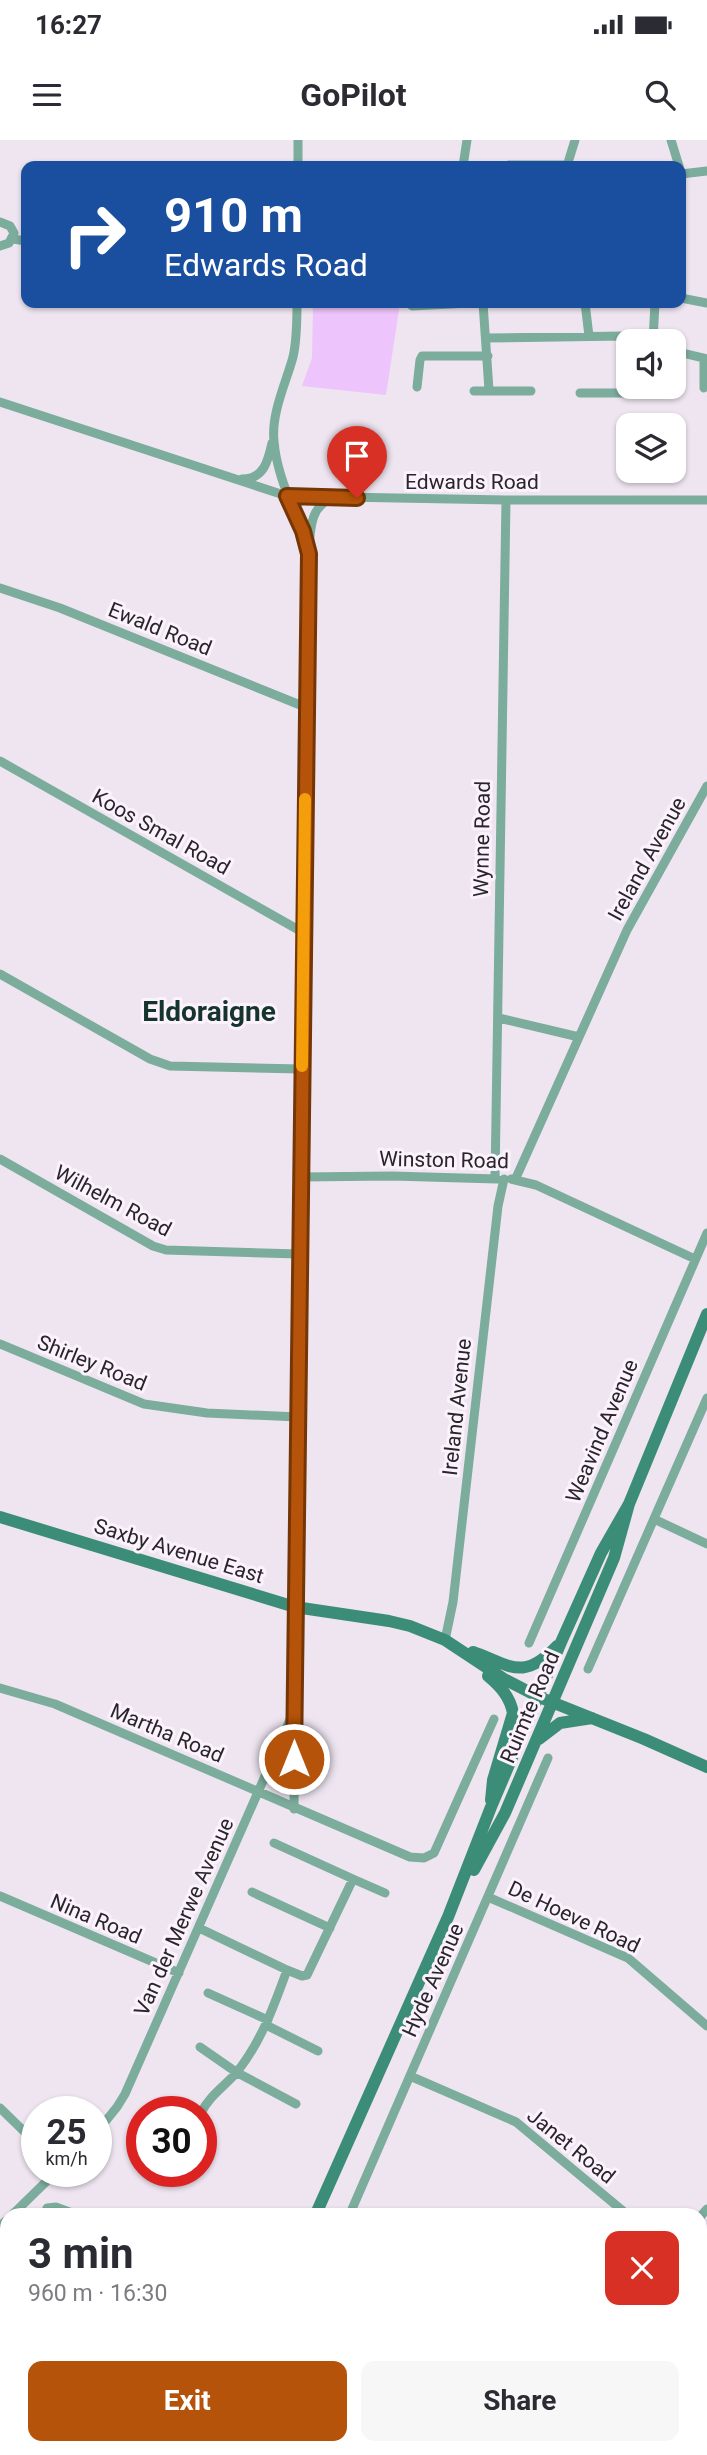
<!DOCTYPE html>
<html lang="en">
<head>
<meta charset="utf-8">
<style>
  :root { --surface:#fff; --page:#f7f7f7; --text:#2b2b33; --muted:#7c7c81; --accent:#b45309 }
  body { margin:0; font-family:Roboto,sans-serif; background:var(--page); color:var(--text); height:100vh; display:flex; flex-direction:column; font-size:26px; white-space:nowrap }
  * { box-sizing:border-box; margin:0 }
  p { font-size:23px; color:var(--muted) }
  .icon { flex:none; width:38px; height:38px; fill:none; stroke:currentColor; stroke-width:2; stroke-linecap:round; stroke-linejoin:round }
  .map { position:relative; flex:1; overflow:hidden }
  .panel { position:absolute; left:0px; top:2068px; width:707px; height:247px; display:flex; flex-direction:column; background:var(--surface); border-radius:21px 21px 0 0; box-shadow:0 2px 5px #0004 }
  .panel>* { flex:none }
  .hud { position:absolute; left:21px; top:21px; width:665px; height:147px; border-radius:14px; box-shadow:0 2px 5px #0004; background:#1a4fa0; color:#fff; overflow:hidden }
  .fabs { position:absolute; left:616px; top:189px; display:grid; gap:14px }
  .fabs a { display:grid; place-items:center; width:70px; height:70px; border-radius:14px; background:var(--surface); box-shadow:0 2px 5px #0004; font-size:35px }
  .speed { position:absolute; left:21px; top:1956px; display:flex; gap:14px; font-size:35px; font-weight:700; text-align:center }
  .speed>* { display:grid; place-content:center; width:91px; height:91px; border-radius:50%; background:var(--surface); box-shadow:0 2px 5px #0004; line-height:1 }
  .speed small { font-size:18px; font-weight:400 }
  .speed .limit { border:10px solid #d22; background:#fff; color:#111 }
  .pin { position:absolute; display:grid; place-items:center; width:60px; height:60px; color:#fff; margin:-72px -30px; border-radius:50% 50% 50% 0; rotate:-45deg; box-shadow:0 0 7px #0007 }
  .pin .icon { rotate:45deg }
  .me { position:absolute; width:77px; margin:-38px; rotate:0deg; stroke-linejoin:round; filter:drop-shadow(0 0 5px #0008) }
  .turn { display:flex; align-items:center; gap:24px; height:147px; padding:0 28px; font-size:32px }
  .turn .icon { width:91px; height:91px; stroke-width:2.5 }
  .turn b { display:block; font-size:49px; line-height:60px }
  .round { display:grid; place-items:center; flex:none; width:74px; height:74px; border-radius:14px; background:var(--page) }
  .summary { display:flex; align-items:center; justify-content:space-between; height:119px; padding:0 28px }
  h1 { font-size:42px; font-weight:700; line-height:52px }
  .cta { display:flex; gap:14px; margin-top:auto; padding:14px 28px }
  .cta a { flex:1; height:80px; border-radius:14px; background:var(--accent); color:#fff; font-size:28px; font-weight:700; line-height:80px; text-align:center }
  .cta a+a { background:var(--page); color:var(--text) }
  .status { display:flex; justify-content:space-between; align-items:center; height:49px; padding:0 35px; background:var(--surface); direction:ltr }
  .status svg { height:19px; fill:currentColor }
  header { display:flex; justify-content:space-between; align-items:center; height:91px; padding:0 28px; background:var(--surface); font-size:32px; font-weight:700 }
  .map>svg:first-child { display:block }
</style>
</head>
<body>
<div class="status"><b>16:27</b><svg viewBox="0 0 49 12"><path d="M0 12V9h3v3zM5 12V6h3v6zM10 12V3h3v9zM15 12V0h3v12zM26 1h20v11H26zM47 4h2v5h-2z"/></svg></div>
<header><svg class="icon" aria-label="menu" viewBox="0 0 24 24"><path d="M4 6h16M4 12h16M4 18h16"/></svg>GoPilot<svg class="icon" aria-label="search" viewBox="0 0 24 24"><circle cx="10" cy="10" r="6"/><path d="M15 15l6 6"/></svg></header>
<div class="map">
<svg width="707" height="2315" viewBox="0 0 707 2315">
  <rect width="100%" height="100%" fill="#eee5f1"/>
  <path fill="#edc4fb" d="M 313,163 L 400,163 L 386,255 L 302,246 L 312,218 Z"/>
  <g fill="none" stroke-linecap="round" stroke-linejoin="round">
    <path stroke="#7bac9c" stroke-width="9" d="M 671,0 L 679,26
      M 509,25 L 567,25
      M 298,26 L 298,0
      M 463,26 L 467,0
      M 567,26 L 575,0
      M 681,34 L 707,31
      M 0,82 L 10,86 L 14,93 L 9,103 L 0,106
      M 13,99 L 26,101
      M 681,158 L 707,163
      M 483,163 L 489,250
      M 585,163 L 589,196
      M 412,166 L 469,163
      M 486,198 L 623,196 L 647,201
      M 653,201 L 655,163
      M 674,211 L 707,219
      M 417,247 L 420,220 L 422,216 L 488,216
      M 704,248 L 704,219
      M 474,251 L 531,251
      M 580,253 L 644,253 L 651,251 L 652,247
      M 0,262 L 287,356 L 506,360 L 707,360
      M 242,339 C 264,339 268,321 272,303
      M 309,406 C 311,386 311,368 330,359
      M 0,448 L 60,468 L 305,567
      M 0,621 L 304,793
      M 0,834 L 150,919 L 170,926 L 301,929
      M 499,878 L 579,897
      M 0,1019 L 153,1106 L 166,1110 L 299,1114
      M 301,1037 L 392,1036 L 497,1039
      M 495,1039 L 506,360
      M 511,1039 L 536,1045 L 695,1119
      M 515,1040 L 627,790 L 707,646
      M 0,1204 L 144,1264 L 207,1273 L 298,1277
      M 654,1379 L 707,1404
      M 445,1500 L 453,1462 L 498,1066 L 504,1039
      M 529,1503 L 707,1093
      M 588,1529 L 707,1258
      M 0,1548 L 55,1564 L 410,1717 L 424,1718 L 434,1713 L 494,1579
      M 294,1669 L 295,1450 L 309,414 C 299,376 277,341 274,301 C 271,273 286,243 293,217 C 297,200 297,180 297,163
      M 353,1739 L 385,1753
      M 252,1752 L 330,1788
      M 0,1756 L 179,1833
      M 488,1757 L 628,1818 L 707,1886
      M 199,1788 L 287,1830 L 302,1836 L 307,1835 L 353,1739 L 274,1703
      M 208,1853 L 268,1880
      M 266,1885 L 318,1911
      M 200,1907 L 236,1932 L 296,1964
      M 410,1936 L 516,1982 L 629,2076
      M 0,1968 L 37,2004
      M 201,1973 C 209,1956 225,1946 237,1932 C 261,1902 274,1866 287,1830
      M 96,1993 L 117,1967 L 125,1954 L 292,1575
      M 11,2076 L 56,2032
      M 44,2076 L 47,2068 L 56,2067 L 80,2076
      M 194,2076 L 206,2076
      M 349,2076 L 548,1618
      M 700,2077 L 707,2069
      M 0,2086 L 7,2080
      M 0,2096 L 7,2099
      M 700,2138 L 707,2144
      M 0,2150 L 7,2148
      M 0,2199 L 7,2198
      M 57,2308 L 57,2315
      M 593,2308 L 601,2315
      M 28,2315 L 28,2308
      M 136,2315 L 136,2308
      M 264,2315 L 264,2308
      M 393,2315 L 393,2308"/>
    <path stroke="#3c8d78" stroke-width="12" d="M 0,1377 L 295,1467 L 389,1481 L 410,1486 L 445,1500 L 504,1539 L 539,1557 L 644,1599 L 707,1627
      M 473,1512 C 510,1525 523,1542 557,1506
      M 488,1536 C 501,1547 510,1557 513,1573 L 493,1640 L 491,1660
      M 539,1599 L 560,1583 L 592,1578
      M 474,1730 L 505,1673 L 614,1418 L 629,1364 L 707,1174
      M 315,2076 L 448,1777 L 491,1667 L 562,1500 L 601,1413 L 629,1364
      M 210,2315 L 213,2308"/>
  </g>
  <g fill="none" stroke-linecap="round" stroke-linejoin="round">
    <defs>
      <path id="route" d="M 294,1619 L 309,414 L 303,391 L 287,356 L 357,358"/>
    </defs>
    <use href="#route" stroke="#753606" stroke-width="18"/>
    <use href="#route" stroke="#b45309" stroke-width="12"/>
    <path stroke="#f59e0b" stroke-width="12" d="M 302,926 L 305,659"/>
  </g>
  <g text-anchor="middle" stroke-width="6" stroke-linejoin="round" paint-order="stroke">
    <g font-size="21" fill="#29262a" stroke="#fbf2fe">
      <text x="472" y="349">Edwards Road</text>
      <text transform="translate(160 489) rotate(22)" y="7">Ewald Road</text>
      <text transform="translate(161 692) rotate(29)" y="7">Koos Smal Road</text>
      <text transform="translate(482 699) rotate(-89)" y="7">Wynne Road</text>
      <text transform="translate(647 719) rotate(-61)" y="7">Ireland Avenue</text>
      <text transform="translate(444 1020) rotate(1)" y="7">Winston Road</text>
      <text transform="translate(113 1061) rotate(28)" y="7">Wilhelm Road</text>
      <text transform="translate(92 1223) rotate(22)" y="7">Shirley Road</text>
      <text transform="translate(457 1267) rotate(-84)" y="7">Ireland Avenue</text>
      <text transform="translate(602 1291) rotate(-67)" y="7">Weavind Avenue</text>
      <text transform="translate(179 1411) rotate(17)" y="7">Saxby Avenue East</text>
      <text transform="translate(530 1567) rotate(-67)" y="7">Ruimte Road</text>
      <text transform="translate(167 1593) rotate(23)" y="7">Martha Road</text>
      <text transform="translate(184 1777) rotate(-66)" y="7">Van der Merwe Avenue</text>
      <text transform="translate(574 1777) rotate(25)" y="7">De Hoeve Road</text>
      <text transform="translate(96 1779) rotate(23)" y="7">Nina Road</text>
      <text transform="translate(433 1840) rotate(-66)" y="7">Hyde Avenue</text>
      <text transform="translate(571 2006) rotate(39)" y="7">Janet Road</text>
    </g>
    <g font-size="28" font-weight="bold" fill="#15342b" stroke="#fbf2fe">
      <text x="209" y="881">Eldoraigne</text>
    </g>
  </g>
</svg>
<div class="fabs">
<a><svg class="icon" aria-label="sound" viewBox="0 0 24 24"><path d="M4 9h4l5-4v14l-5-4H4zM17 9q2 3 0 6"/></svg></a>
<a><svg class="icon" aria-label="layers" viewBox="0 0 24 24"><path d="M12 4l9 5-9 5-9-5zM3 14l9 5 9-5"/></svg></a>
</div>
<div class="speed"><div>25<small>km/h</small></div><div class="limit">30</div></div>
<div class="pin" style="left:357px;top:358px;background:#d93025"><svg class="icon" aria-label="arrive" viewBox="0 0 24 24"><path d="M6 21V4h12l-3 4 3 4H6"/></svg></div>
<svg class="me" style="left:294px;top:1619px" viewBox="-20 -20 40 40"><circle r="17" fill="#b45309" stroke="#fff" stroke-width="3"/><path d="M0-11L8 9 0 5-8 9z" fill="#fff"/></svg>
<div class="hud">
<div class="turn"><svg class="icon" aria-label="right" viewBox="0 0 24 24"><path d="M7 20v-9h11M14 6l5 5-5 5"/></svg><div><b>910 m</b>Edwards Road</div></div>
</div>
<section class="panel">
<div class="summary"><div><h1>3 min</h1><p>960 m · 16:30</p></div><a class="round" style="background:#d93025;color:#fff"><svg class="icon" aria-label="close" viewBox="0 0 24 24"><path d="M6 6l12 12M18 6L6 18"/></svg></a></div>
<div class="cta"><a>Exit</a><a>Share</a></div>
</section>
</div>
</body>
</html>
